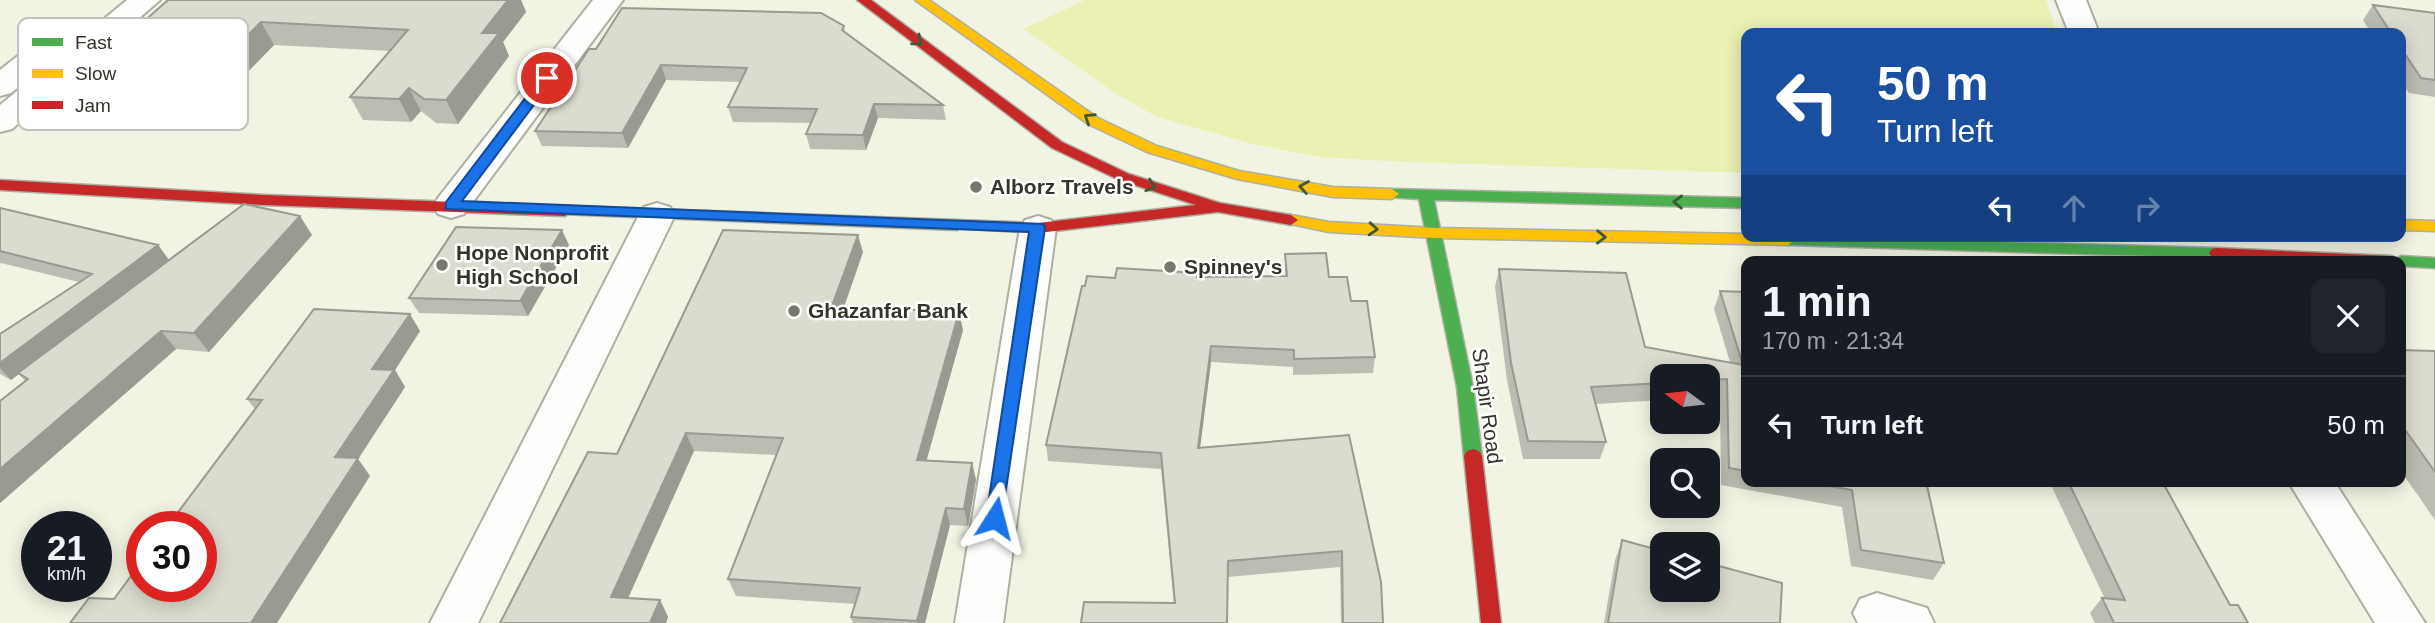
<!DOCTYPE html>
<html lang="en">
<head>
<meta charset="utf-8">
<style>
  :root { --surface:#171b24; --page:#20242c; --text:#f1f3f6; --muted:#9ea1a6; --line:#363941 }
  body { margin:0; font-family:Arial,sans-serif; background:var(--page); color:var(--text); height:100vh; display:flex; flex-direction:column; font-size:26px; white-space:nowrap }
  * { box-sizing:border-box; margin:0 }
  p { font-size:23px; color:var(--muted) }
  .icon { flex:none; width:38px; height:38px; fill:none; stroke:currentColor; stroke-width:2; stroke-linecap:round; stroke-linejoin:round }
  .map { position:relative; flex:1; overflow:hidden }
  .panel { position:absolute; left:1741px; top:256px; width:665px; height:231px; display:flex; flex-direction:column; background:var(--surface); border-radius:14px; box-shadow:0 4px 18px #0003 }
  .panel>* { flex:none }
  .banner { position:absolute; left:1741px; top:28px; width:665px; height:214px; border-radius:14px; box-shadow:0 4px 18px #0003; background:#1a4fa0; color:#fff; overflow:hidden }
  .needle { width:46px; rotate:285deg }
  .fabs { position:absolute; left:1650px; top:364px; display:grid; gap:14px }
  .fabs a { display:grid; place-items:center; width:70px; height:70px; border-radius:14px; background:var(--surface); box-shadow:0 4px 18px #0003; font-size:35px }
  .speed { position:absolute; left:21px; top:511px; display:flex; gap:14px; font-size:35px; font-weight:700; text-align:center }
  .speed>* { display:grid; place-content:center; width:91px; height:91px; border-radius:50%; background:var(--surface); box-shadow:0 4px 18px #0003; line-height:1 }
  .speed small { font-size:18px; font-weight:400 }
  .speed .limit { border:10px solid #d22; background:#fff; color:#111 }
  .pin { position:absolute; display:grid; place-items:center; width:60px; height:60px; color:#fff; margin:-30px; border:4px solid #fff; border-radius:50%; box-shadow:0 2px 7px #0007 }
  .me { position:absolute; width:77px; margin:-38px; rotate:9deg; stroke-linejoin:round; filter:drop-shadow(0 0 5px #0008) }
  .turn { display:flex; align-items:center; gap:24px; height:147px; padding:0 21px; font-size:32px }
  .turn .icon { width:91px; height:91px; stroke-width:2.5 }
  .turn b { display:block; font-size:49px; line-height:60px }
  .lanes { display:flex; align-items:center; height:66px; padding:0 21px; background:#0003; justify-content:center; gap:35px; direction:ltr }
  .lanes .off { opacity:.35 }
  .round { display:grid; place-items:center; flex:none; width:74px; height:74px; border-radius:14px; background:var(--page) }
  .overview { display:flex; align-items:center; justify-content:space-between; height:119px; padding:0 21px }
  h1 { font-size:42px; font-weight:600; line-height:52px }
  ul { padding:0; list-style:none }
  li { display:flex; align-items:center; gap:21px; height:98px; padding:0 21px; border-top:2px solid var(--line) }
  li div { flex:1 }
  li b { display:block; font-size:26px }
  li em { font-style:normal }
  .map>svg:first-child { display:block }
</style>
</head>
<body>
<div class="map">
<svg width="2435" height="623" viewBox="0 0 2435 623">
  <rect width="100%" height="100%" fill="#f2f4e3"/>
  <path fill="#eaf1b2" d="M 1085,0 L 2046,0 L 2057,33 L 1746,33 L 1746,173 L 1407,162 L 1318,157 L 1253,144 L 1157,117 L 1112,91 L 1024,29 Z"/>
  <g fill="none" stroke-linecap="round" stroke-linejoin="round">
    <defs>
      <path id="street" d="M 127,0 L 160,0 L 12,129 L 0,132 L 0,105 Z
        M 593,0 L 623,0 L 464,214 L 451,218 L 438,214 L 433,206 L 438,198 Z
        M 2056,0 L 2086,0 L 2099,33 L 2069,33 Z
        M 55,33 L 66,35 L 70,42 L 66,49 L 11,93 L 0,96 L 0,70 L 44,35 Z
        M 657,203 L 670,207 L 675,215 L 478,623 L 430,623 L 639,215 L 644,207 Z
        M 1038,216 L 1051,220 L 1056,228 L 1003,623 L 955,623 L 1020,228 L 1025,220 Z
        M 2288,481 L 2334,481 L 2425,623 L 2375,623 Z
        M 1877,593 L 1927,608 L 1934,623 L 1858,623 L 1853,613 L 1860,599 Z"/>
      <path id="fast" d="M 1392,189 L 1746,198 L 1746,208 L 1434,200 L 1473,387 L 1482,456 L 1479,461 L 1473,463 L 1467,461 L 1464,456 L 1457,387 L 1419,199 L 1387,197 L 1385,194 Z
        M 1784,236 L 2217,248 L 2225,253 L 2217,258 L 1788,245 L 1781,240 Z
        M 2401,256 L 2435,258 L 2435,268 L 2401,266 L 2401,261 L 2394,261 Z"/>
      <path id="slow" d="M 915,0 L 929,0 L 1098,118 L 1157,146 L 1239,171 L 1333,187 L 1392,189 L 1399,194 L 1392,199 L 1333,197 L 1237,179 L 1147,152 L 1088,124 Z
        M 565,206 L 957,220 L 964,225 L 957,230 L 560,214 L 558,211 Z
        M 1291,215 L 1329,222 L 1436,228 L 1746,234 L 1746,236 L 1792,236 L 1795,240 L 1788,245 L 1436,238 L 1329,232 L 1286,223 L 1284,220 Z
        M 2401,220 L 2435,221 L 2435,231 L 2401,230 Z"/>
      <path id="jam" d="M 857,0 L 871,0 L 1062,142 L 1129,174 L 1220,203 L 1291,215 L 1298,220 L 1291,225 L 1218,212 L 1038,233 L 952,228 L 950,225 L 957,220 L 1038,223 L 1196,205 L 1119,180 L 1052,148 Z
        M 0,180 L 264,195 L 565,206 L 572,211 L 565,216 L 264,205 L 0,190 Z
        M 2217,248 L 2392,256 L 2399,261 L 2275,261 L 2212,257 L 2209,253 L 2212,249 Z
        M 1473,449 L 1479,451 L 1482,456 L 1501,623 L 1481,623 L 1464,456 L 1467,451 Z"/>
    </defs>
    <use href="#street" stroke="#adafa2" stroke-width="4"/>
    <use href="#fast" stroke="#adafa2" stroke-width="3"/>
    <use href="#slow" stroke="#adafa2" stroke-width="3"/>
    <use href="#jam" stroke="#adafa2" stroke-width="3"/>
    <use href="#street" fill="#fdfdfb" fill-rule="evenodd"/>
    <use href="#fast" fill="#4caf50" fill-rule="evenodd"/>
    <use href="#slow" fill="#ffc107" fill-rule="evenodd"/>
    <use href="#jam" fill="#c62828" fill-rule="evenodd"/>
  </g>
  <path fill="#bcbdb2" d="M 168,0 L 521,0 L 526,12 L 503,42 L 509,56 L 458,124 L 436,123 L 421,111 L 411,122 L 363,120 L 350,97 L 390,51 L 274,45 L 193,128 L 72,124 L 55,100 Z
    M 2373,5 L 2435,13 L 2435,97 L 2409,93 L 2401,81 L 2401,33 L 2371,33 L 2363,20 Z
    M 844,26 L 845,32 L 943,105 L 946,120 L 878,118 L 866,150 L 810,149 L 806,134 L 811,123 L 733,122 L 728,107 L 740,82 L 666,80 L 628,148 L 542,146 L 535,131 L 596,49 Z
    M 0,208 L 158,245 L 169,260 L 312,235 L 209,352 L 176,349 L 0,503 L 0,401 L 25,381 L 19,374 L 11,380 L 0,374 L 0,334 L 79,282 L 1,263 L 0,264 Z
    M 569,245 L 528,316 L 419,313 L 409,298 Z
    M 863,252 L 844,307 L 963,330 L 926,460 L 972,463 L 976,480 L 968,526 L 950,525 L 925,623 L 853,623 L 851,617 L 855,604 L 736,596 L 728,579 L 776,455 L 694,451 L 628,598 L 660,600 L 668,617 L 666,623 L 500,623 Z
    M 1285,254 L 1329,277 L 1351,301 L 1375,357 L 1373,373 L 1293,375 L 1293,367 L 1211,362 L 1200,447 L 1349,435 L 1383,623 L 1341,623 L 1340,567 L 1228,577 L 1174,603 L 1161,469 L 1048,461 L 1046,445 L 1085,286 L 1115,278 L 1285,276 Z
    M 1499,269 L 1645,347 L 1730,362 L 1714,309 L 1720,291 L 1746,292 L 1746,481 L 1926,481 L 1944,563 L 1933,580 L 1851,566 L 1842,507 L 1721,485 L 1720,397 L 1708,397 L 1708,376 L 1662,376 L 1662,400 L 1596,404 L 1606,442 L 1600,459 L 1523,459 L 1507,380 L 1495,287 Z
    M 420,331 L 395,370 L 405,387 L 358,459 L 370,476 L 114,599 L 255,409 L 247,399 Z
    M 2401,350 L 2435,351 L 2435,520 L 2401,471 Z
    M 2049,481 L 2162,481 L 2230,605 L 2248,623 L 2095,623 L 2090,613 L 2102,598 L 2105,599 Z
    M 1622,540 L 1780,623 L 1604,623 L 1615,560 Z"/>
  <path fill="#999a91" d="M 508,0 L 521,0 L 526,12 L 503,42 L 509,56 L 458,124 L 446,100 L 482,33 Z
    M 261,22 L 274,45 L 193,128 L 177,105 Z
    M 661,65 L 666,80 L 628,148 L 622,133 Z
    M 409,88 L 421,111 L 411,122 L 399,99 Z
    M 874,104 L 878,118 L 866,150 L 863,135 Z
    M 300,216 L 312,235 L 209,352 L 194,333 Z
    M 562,230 L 569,245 L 528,316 L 520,301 Z
    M 858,235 L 863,252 L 838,324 L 832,306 Z
    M 158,245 L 169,260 L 11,380 L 0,368 L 0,363 Z
    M 959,312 L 963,330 L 922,477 L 917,460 Z
    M 410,314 L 420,331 L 395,370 L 405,387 L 358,459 L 370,476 L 277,623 L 251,623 L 335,457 L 372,369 Z
    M 161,331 L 176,349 L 0,503 L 0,469 Z
    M 1211,346 L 1211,362 L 1198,464 L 1198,448 Z
    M 686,433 L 694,451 L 621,614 L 611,597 Z
    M 972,463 L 976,480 L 968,526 L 964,509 Z
    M 946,508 L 950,525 L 925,623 L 917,623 L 917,621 Z
    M 660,600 L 668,617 L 666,623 L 650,623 Z"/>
  <path fill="#dbdccf" stroke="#999a91" stroke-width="2" d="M 168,0 L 508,0 L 482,33 L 499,33 L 446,100 L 424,99 L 409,88 L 399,99 L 350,97 L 408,30 L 261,22 L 177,105 L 55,100 Z
    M 2373,5 L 2435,13 L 2435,80 L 2421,78 L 2401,48 L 2401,33 L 2391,33 Z
    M 622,8 L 821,13 L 844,26 L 842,30 L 943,105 L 874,104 L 863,135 L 806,134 L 817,109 L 728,107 L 747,68 L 661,65 L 622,133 L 535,131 L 589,49 L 596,49 Z
    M 244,204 L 300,216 L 194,333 L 161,331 L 0,469 L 0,401 L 28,379 L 18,373 Z
    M 0,208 L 158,245 L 0,363 L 0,334 L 92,274 L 0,251 Z
    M 456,227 L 562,230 L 520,301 L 409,298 Z
    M 723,230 L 858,235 L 832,306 L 959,312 L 917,460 L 972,463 L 964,509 L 946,508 L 917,621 L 851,617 L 860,588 L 728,579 L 783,438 L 686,433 L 611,597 L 660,600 L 650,623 L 500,623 L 588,452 L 617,454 Z
    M 1326,253 L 1329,277 L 1347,277 L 1351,301 L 1367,301 L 1375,357 L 1294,359 L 1294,350 L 1211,346 L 1198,448 L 1349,435 L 1381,582 L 1383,623 L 1343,623 L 1342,551 L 1228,561 L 1227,623 L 1081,623 L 1084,602 L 1175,603 L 1161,453 L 1046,445 L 1082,286 L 1085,286 L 1087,276 L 1115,278 L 1117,268 L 1198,273 L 1197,277 L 1287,276 L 1285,254 Z
    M 1499,269 L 1626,273 L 1645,347 L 1743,365 L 1720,291 L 1746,292 L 1746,471 L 1729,468 L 1727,379 L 1708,380 L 1708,376 L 1662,376 L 1662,383 L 1591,387 L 1606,442 L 1528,441 L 1511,363 Z
    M 314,309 L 410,314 L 372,369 L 394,370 L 335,457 L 358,458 L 251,623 L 70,623 L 89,598 L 114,599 L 142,561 L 142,586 L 201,586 L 201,527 L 167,527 L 262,400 L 247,399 Z
    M 2401,350 L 2435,351 L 2435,472 L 2401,424 Z
    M 1802,481 L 1926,481 L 1944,563 L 1861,550 L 1852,490 Z
    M 2068,481 L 2162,481 L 2230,605 L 2238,605 L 2248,623 L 2114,623 L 2102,598 L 2125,600 Z
    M 1622,540 L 1662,551 L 1662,590 L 1708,590 L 1708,563 L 1782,583 L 1780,623 L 1608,623 Z"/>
  <defs><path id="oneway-chevron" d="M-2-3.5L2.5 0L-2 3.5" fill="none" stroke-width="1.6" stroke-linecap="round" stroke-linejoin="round" transform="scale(1.75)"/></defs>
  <g stroke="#3b5a35">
    <use href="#oneway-chevron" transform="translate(918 41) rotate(37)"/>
    <use href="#oneway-chevron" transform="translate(1089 118) rotate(-147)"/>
    <use href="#oneway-chevron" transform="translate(1151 186) rotate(18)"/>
    <use href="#oneway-chevron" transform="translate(1304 187) rotate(-170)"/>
    <use href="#oneway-chevron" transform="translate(1678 202) rotate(-179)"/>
    <use href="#oneway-chevron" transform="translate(1373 229) rotate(4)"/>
    <use href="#oneway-chevron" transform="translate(1601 237) rotate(1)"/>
  </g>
  <path fill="#1a73e8" stroke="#114b97" stroke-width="2" d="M 542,76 L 554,78 L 462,201 L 1043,224 L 1045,228 L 1001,523 L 995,525 L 986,518 L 1029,232 L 446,209 L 446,202 Z"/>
  <g fill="#76786a" stroke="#fff" stroke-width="2.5">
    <circle cx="976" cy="187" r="7"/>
    <circle cx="442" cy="265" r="7"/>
    <circle cx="1170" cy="267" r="7"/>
    <circle cx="794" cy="311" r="7"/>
  </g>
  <g text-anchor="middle" stroke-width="5" stroke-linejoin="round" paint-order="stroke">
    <g font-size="21" font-weight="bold" fill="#343529" stroke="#fff" text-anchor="start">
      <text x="990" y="194">Alborz Travels</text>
      <text x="456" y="260">Hope Nonprofit<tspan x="456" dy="24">High School</tspan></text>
      <text x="1184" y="274">Spinney's</text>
      <text x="808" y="318">Ghazanfar Bank</text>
    </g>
    <g font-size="21" fill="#343529" stroke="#fff">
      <text transform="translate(1487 406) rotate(82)" y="7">Shapir Road</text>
    </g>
  </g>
  <rect x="18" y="18" width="230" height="112" rx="10" fill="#fff" stroke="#c2c2bf" stroke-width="2"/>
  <rect x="32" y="38" width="31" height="8" fill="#4caf50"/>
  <rect x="32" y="69" width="31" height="9" fill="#ffc107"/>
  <rect x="32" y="101" width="31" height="8" fill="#c62828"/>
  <g font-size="19" fill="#343529">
    <text x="75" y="49">Fast</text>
    <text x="75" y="80">Slow</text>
    <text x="75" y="112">Jam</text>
  </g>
</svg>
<div class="fabs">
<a><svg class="needle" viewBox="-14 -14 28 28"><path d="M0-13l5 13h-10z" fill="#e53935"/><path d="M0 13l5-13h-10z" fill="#9ea1a6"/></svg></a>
<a><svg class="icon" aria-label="search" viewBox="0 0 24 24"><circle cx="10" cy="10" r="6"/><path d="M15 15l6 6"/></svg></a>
<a><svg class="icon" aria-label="layers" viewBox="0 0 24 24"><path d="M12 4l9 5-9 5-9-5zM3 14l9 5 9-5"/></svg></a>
</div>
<div class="speed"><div>21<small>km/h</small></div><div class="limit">30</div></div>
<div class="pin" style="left:547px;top:78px;background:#d93025"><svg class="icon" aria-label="arrive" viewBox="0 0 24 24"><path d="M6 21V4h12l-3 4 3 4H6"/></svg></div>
<svg class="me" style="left:995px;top:518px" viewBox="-20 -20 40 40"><path d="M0-17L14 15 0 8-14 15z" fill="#1a73e8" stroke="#fff" stroke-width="4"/></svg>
<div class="banner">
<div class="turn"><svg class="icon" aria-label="left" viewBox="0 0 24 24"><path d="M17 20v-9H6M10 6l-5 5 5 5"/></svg><div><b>50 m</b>Turn left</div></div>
<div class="lanes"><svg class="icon" aria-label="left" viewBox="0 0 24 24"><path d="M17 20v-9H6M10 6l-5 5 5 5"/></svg><svg class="icon off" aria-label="ahead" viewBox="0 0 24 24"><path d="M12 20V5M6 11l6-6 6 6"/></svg><svg class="icon off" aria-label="right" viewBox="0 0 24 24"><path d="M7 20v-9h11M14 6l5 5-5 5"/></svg></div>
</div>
<section class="panel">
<div class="overview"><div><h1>1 min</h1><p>170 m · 21:34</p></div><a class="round"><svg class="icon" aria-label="close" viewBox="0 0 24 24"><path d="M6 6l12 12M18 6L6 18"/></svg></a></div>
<ul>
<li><svg class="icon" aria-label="left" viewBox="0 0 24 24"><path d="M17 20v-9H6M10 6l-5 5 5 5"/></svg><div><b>Turn left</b></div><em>50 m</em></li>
</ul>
</section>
</div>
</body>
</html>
